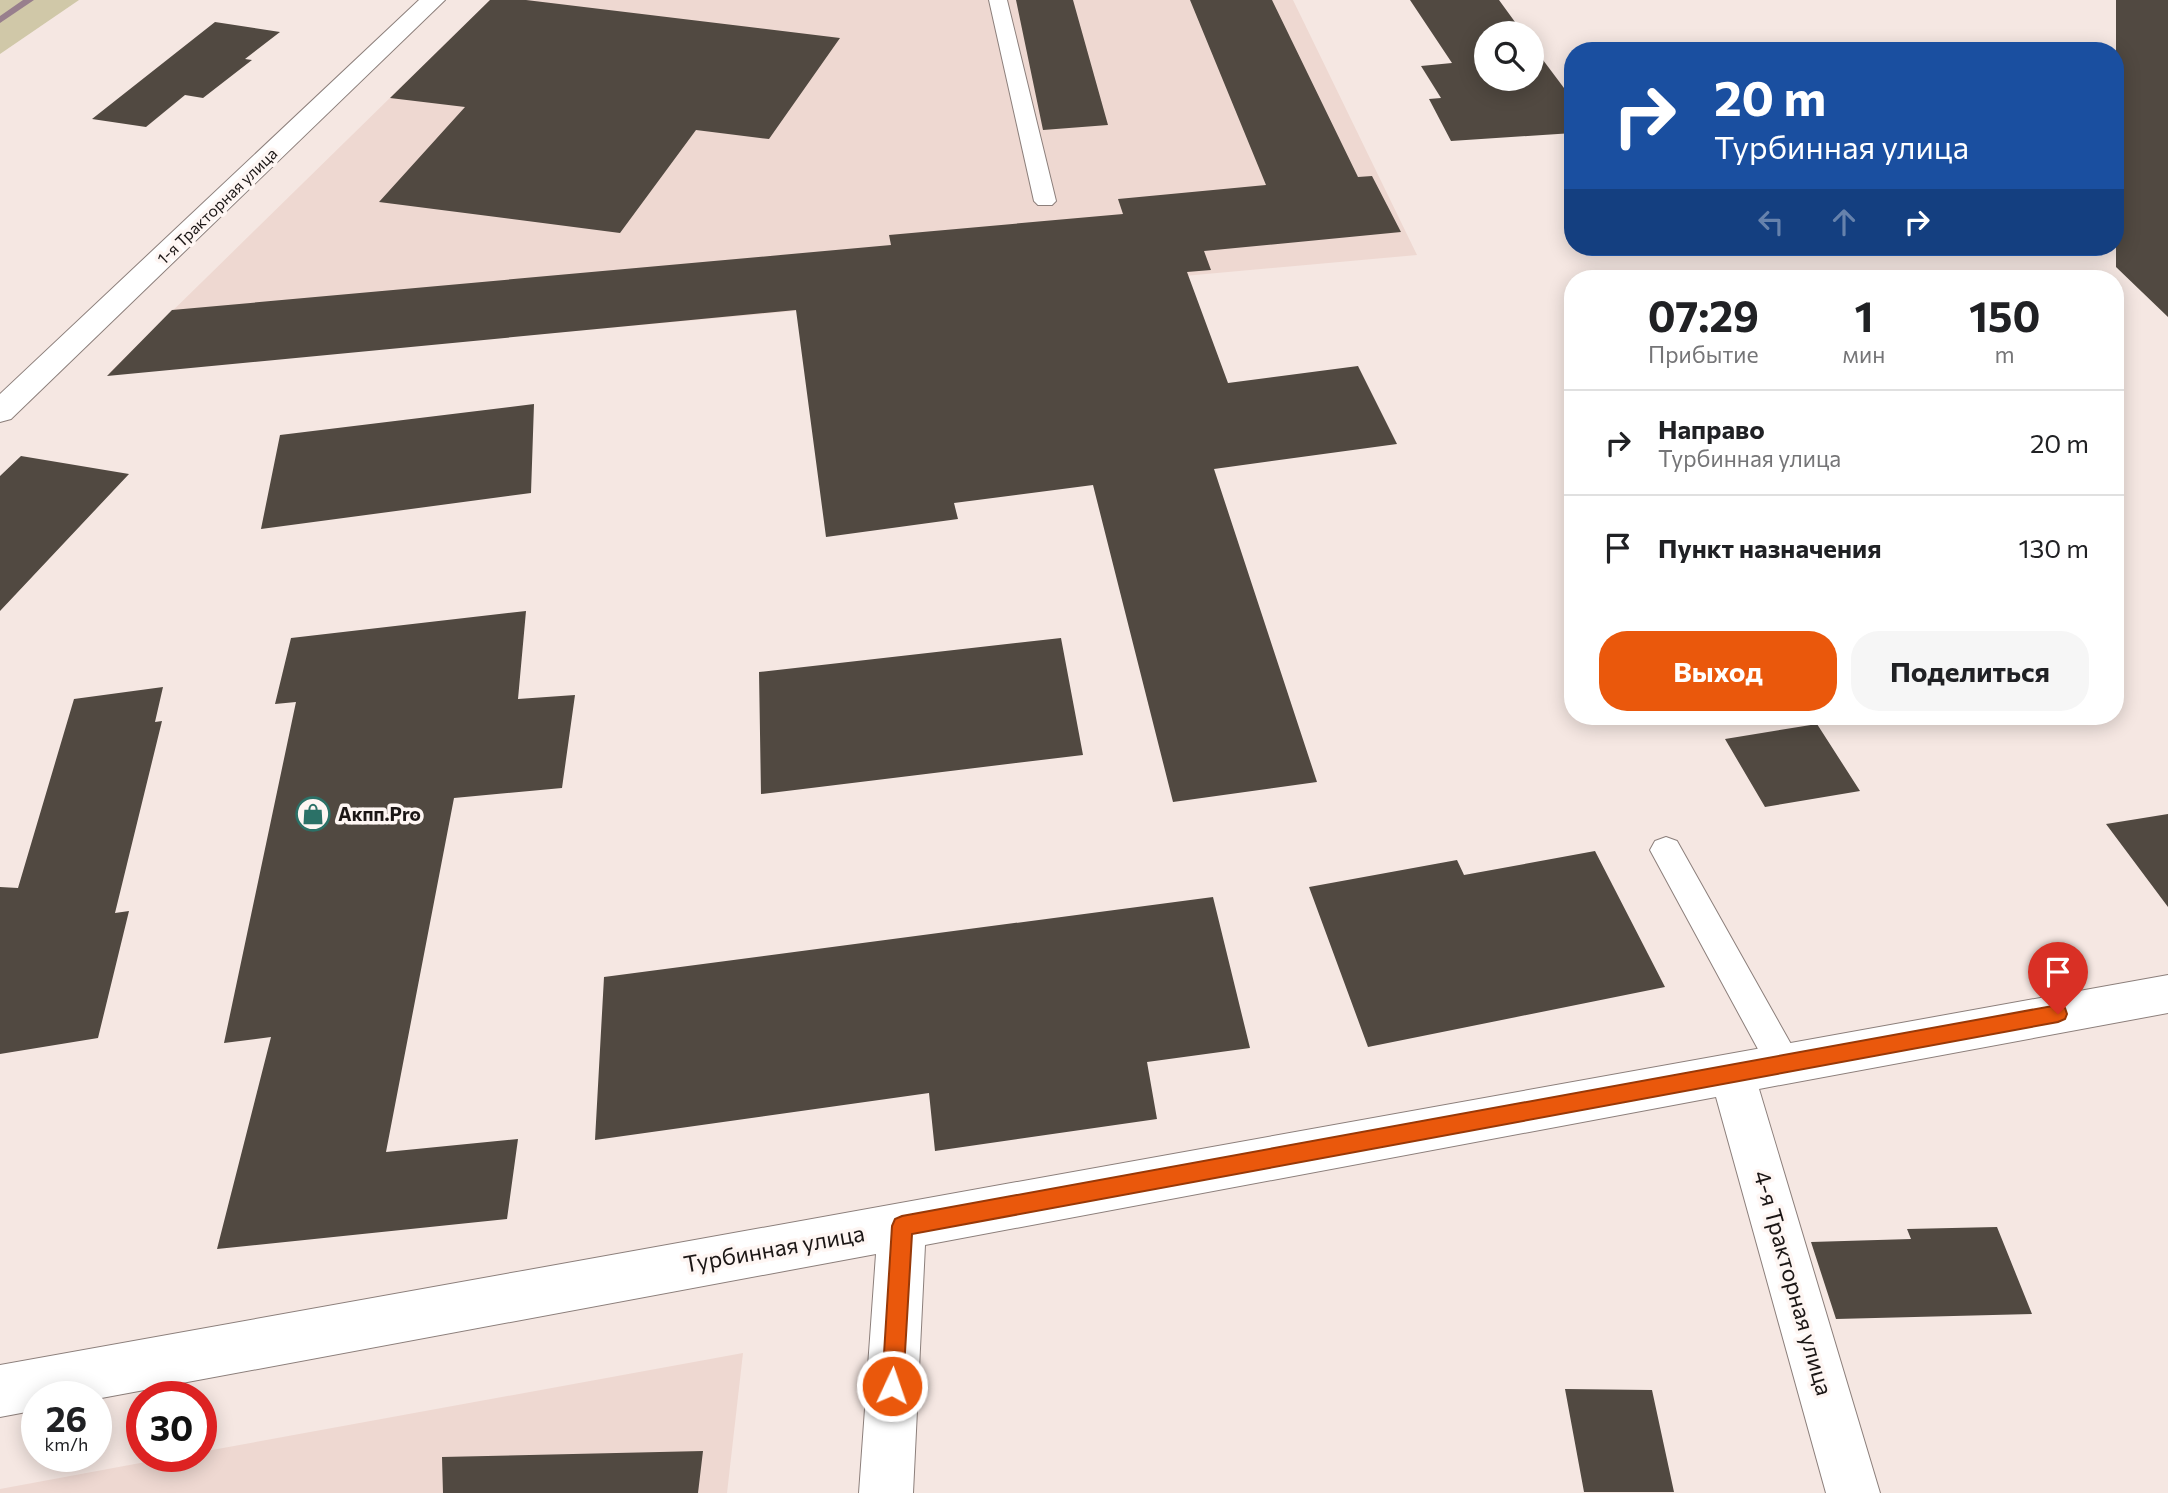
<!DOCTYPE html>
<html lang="ru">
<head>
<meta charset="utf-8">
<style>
  :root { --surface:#fff; --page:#f6f6f6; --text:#202124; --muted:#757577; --line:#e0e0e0; --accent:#ea580c }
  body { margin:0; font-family:Commissioner,sans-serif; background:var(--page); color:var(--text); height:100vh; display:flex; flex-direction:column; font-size:26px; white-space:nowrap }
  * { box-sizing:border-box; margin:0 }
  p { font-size:23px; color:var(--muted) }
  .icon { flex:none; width:38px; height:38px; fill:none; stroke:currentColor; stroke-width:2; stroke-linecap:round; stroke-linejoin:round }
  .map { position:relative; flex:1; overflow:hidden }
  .details { position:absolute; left:1564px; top:270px; width:560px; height:455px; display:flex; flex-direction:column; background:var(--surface); border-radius:28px; box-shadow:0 4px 18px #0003 }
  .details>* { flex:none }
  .guide { position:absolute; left:1564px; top:42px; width:560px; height:214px; border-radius:28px; box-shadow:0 4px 18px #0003; background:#1a4fa0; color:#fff; overflow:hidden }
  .fabs { position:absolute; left:1474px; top:21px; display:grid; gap:14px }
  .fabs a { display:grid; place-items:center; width:70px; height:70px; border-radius:50%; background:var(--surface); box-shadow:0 4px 18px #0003; font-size:35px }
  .speed { position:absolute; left:21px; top:1381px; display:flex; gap:14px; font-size:35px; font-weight:700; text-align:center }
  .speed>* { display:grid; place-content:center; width:91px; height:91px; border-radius:50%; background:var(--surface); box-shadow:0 4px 18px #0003; line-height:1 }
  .speed small { font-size:18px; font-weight:400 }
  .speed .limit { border:10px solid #d22; background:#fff; color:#111 }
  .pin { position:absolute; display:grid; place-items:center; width:60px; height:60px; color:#fff; margin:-72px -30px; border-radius:50% 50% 50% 0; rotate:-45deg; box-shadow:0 0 7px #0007 }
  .pin .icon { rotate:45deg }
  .me { position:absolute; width:77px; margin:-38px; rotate:3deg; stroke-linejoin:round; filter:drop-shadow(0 0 5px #0008) }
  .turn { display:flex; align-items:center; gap:24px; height:147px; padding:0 35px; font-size:32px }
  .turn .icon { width:91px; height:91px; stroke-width:2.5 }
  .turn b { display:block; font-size:49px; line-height:60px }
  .lanes { display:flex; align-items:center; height:66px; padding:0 35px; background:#0003; justify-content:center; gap:35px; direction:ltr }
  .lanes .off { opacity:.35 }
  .eta { display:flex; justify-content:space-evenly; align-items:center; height:119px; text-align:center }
  .eta b { font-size:42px; font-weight:700; line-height:49px }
  .primary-button { display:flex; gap:14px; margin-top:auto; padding:14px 35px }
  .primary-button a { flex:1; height:80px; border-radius:28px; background:var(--accent); color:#fff; font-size:28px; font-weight:700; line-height:80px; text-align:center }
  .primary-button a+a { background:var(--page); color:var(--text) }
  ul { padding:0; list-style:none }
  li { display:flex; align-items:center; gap:21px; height:105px; padding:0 35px; border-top:2px solid var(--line) }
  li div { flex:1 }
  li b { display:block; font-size:26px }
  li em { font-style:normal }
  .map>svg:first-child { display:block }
</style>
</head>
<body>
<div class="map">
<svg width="2168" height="1493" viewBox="0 0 2168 1493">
  <rect width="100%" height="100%" fill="#f5e7e2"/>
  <path fill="#eed8d1" d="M 490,0 L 1293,0 L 1417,255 L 109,373 Z
    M 743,1353 L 727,1493 L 0,1493 L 0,1489 L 178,1456 L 201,1456 L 201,1452 Z"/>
  <path fill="#d0c8a8" d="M 0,0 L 79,0 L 0,54 Z"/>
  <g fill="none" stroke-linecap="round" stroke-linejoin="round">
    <path fill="#987f8d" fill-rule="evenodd" d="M 23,0 L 34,0 L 0,23 L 0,16 Z"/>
  </g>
  <path fill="#514941" d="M 490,0 L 526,0 L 840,38 L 769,139 L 696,130 L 620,233 L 379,202 L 465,107 L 390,98 Z
    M 1016,0 L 1073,0 L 1108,125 L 1043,130 Z
    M 1190,0 L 1272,0 L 1358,177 L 1372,176 L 1401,232 L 1204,251 L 1211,270 L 1187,272 L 1228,383 L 1358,366 L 1397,444 L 1214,469 L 1317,782 L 1173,802 L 1093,485 L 954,503 L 958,519 L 826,537 L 796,310 L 107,376 L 172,310 L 891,245 L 889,235 L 1123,214 L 1118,199 L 1266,185 Z
    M 1410,0 L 1499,0 L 1523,33 L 1486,33 L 1486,79 L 1531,79 L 1531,44 L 1573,100 L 1573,133 L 1451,141 L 1429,99 L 1441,98 L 1421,66 L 1452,63 Z
    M 2116,0 L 2168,0 L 2168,317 L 2116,267 Z
    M 215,22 L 280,32 L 245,59 L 252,60 L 203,98 L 185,95 L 146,127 L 92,119 Z
    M 534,404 L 531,493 L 261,529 L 280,435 Z
    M 21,456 L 129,474 L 0,611 L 0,476 Z
    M 526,611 L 518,699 L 575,695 L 562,788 L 454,798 L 386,1152 L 518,1139 L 507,1219 L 217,1249 L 271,1037 L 224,1043 L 296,702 L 275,704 L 291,638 Z
    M 1061,638 L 1083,755 L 761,794 L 759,672 Z
    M 163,687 L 155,722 L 162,721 L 115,913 L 129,911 L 98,1038 L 0,1054 L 0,887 L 18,888 L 74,699 Z
    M 1817,724 L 1860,791 L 1765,807 L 1725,739 Z
    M 2168,814 L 2168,907 L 2106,824 Z
    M 1595,851 L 1665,987 L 1368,1047 L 1309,887 L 1457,860 L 1464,875 Z
    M 1213,897 L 1250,1048 L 1147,1062 L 1157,1119 L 935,1151 L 929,1093 L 595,1140 L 604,977 Z
    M 1997,1227 L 2032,1314 L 1836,1319 L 1811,1242 L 1911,1239 L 1907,1229 Z
    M 1565,1389 L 1652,1390 L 1674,1492 L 1584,1492 Z
    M 703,1451 L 698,1493 L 443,1493 L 442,1457 Z"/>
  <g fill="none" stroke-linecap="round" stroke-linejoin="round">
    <defs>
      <path id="service" d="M 989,0 L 1007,0 L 1056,201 L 1052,205 L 1038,205 L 1034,201 Z
        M 1666,837 L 1677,841 L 1796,1053 L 1801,1064 L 1796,1075 L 1784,1080 L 1772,1075 L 1650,850 L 1655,841 Z"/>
      <path id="minor" d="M 419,0 L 445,0 L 11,419 L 0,422 L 0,394 Z
        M 2168,975 L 2168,1013 L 1759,1089 L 1880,1493 L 1826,1493 L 1716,1097 L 925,1245 L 913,1493 L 859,1493 L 876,1254 L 96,1399 L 37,1396 L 37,1410 L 0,1417 L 0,1365 Z"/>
    </defs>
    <use href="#service" stroke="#8c7f7b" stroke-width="2"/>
    <use href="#minor" stroke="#8c7f7b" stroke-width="2"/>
    <use href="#service" fill="#fff" fill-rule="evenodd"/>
    <use href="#minor" fill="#fff" fill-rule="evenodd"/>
  </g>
  <path fill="#ea580c" stroke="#983908" stroke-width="2" d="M 2058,1005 L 2065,1008 L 2067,1014 L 2065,1019 L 2058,1022 L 912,1234 L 903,1386 L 900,1394 L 892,1397 L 885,1394 L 882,1386 L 892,1226 L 895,1219 L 902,1216 Z"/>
  <defs>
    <symbol id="shop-ring" viewBox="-11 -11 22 22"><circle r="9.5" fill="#fef6f3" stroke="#2b7167" stroke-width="1.5"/><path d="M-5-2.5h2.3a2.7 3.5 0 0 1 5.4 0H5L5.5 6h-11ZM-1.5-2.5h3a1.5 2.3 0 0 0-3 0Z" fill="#2b7167"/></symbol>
  </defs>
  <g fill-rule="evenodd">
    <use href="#shop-ring" x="294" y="795" width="38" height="38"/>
  </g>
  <g text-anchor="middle" stroke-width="7" stroke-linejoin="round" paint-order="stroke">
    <g font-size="16" fill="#1b1615" stroke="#fef6f3">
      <text transform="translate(217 206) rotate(-44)" y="6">1-я Тракторная улица</text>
    </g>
    <g font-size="19" font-weight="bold" fill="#1b1615" stroke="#fef6f3" text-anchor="start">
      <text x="338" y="821">Акпп.Pro</text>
    </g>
    <g font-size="23" fill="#1b1615" stroke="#fef6f3">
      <text transform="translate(774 1249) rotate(-10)" y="8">Турбинная улица</text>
      <text transform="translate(1793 1283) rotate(74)" y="8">4-я Тракторная улица</text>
    </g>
  </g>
</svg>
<div class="fabs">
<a><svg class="icon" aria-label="search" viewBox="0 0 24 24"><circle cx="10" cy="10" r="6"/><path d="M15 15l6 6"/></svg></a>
</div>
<div class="speed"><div>26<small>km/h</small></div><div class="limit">30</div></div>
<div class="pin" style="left:2058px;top:1014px;background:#d93025"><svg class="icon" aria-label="arrive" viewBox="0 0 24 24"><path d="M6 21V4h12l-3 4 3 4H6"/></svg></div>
<svg class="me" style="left:892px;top:1386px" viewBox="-20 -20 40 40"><circle r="17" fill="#ea580c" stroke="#fff" stroke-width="3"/><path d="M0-11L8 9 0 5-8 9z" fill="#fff"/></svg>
<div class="guide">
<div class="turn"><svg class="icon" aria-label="right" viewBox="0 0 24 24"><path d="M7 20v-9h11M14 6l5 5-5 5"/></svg><div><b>20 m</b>Турбинная улица</div></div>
<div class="lanes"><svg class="icon off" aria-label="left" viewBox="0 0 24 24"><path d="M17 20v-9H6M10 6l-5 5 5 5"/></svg><svg class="icon off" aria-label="ahead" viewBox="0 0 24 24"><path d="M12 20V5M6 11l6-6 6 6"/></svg><svg class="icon" aria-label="right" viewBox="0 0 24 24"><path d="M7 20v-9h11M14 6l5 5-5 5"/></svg></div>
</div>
<section class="details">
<div class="eta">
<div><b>07:29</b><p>Прибытие</p></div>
<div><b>1</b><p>мин</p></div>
<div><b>150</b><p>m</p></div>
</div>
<ul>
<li><svg class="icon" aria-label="right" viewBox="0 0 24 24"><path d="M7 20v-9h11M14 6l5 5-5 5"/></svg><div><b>Направо</b><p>Турбинная улица</p></div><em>20 m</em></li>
<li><svg class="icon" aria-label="arrive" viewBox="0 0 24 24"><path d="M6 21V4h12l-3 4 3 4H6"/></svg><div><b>Пункт назначения</b></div><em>130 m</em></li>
</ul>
<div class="primary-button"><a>Выход</a><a>Поделиться</a></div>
</section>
</div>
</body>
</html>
